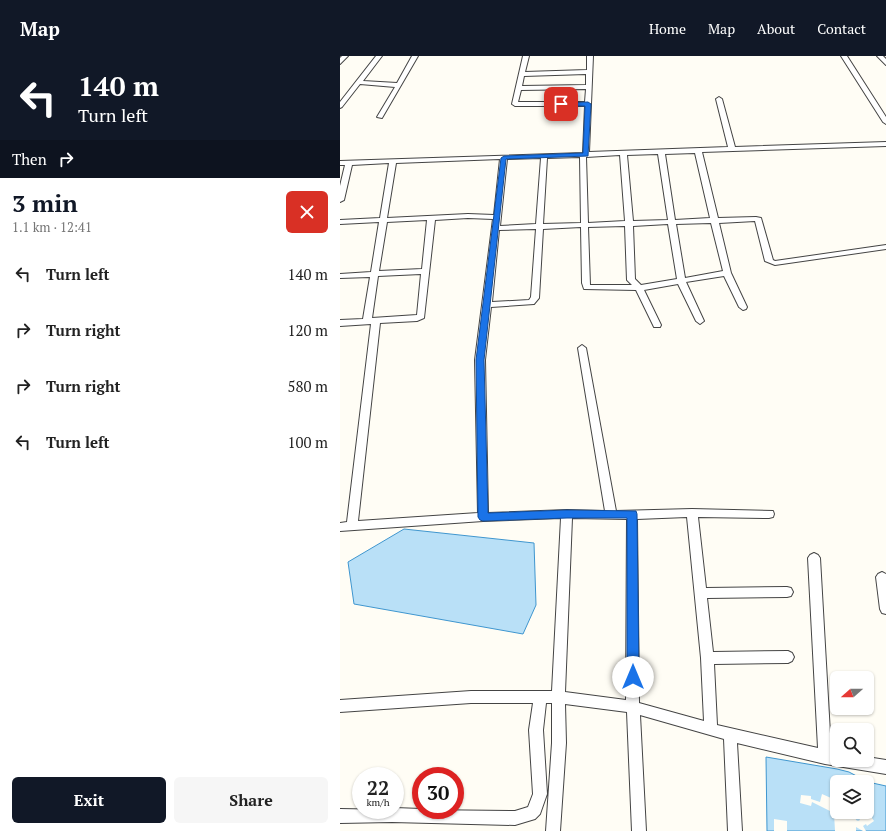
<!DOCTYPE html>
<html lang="en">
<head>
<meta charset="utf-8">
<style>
  :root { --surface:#fff; --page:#f6f6f6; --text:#222; --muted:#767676; --accent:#111827 }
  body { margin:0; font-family:"PT Serif",serif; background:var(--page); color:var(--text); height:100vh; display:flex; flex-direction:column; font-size:15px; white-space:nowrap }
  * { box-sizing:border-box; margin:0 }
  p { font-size:13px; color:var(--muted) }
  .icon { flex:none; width:22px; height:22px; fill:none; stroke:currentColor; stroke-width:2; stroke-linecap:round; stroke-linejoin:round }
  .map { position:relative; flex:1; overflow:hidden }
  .details { display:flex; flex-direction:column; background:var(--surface); width:340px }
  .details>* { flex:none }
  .guide { background:#111827; color:#fff; overflow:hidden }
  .needle { width:26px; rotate:249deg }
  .controls { position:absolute; left:490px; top:615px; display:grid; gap:8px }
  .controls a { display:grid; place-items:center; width:44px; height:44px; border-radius:6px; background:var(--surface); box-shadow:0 1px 3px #0004; font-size:20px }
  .speed { position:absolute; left:12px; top:711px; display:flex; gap:8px; font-size:20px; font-weight:700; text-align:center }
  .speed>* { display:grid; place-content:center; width:52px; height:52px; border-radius:50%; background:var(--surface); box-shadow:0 1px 3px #0004; line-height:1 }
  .speed small { font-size:10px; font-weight:400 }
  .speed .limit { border:6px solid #d22; background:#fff; color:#111 }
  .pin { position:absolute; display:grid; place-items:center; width:34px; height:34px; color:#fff; margin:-17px; border-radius:8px; box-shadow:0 2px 6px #0006 }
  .me { position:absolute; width:44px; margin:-22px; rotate:0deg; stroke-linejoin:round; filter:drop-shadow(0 0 3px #0008) }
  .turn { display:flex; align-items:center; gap:14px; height:84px; padding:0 12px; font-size:18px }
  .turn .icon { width:52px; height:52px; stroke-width:2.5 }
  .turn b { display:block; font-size:28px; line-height:34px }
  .then { display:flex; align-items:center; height:38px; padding:0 12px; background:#0003; gap:8px; font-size:15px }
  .round { display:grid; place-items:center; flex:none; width:42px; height:42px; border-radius:6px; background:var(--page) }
  .headline { display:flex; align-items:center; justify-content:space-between; height:68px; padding:0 12px }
  h1 { font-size:24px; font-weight:700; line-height:30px; color:var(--accent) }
  .button { display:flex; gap:8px; margin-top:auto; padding:8px 12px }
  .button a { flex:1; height:46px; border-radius:6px; background:var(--accent); color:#fff; font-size:16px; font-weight:700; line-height:46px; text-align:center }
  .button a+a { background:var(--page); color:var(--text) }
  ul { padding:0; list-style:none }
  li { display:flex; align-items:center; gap:12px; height:56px; padding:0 12px }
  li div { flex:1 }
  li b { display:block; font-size:15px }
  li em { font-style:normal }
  header { display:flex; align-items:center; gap:24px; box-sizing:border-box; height:56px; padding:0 20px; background:var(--accent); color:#fff }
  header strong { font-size:19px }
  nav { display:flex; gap:22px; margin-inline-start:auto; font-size:14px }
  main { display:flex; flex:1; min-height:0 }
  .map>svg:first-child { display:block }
</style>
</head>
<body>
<header>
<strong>Map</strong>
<nav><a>Home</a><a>Map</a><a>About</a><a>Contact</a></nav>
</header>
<main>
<section class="details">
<div class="guide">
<div class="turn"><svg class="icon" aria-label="left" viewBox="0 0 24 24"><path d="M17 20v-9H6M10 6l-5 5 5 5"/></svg><div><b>140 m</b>Turn left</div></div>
<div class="then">Then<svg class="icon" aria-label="right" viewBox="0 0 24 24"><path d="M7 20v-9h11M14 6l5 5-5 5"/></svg></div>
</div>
<div class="headline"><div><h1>3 min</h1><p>1.1 km · 12:41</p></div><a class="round" style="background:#d93025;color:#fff"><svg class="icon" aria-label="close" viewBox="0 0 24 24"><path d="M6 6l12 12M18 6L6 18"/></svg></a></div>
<ul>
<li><svg class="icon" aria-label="left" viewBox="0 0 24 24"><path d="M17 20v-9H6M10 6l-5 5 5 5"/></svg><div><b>Turn left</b></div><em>140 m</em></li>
<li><svg class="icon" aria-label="right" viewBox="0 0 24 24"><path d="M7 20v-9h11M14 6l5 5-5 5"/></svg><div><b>Turn right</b></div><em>120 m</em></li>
<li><svg class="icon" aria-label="right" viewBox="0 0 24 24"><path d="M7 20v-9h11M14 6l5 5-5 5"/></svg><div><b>Turn right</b></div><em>580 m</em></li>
<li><svg class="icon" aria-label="left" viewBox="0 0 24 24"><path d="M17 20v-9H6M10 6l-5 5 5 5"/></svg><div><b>Turn left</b></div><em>100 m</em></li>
</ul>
<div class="button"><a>Exit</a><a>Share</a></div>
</section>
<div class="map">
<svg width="546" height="775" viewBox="0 0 546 775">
  <rect width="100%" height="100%" fill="#fffdf5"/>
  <path fill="#b9e0f7" stroke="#3f96cf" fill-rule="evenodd" d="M 64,473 L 194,487 L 196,549 L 183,578 L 14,548 L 8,506 Z
    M 426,701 L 497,713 L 509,716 L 528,726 L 546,730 L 546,775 L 427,775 ZM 497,726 L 527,726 L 527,756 L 497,756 Z"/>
  <path fill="#fffdf5" d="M 482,738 L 491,742 L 490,752 L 493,753 L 494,743 L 497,744 L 497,756 L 515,756 L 516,764 L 518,765 L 520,764 L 519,762 L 528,756 L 534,765 L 527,770 L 526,768 L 523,770 L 526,775 L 523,775 L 516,771 L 516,775 L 495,775 L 494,757 L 472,746 L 471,750 L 460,747 L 461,739 L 471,740 L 471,743 L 480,746 Z
    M 434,763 L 447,765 L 447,775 L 434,775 Z"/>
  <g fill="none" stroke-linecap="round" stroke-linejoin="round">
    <defs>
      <path id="minor" d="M 2,0 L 8,0 L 0,8 L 0,2 Z
        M 36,0 L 42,0 L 23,25 L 57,27 L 72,0 L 78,0 L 42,62 L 37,61 L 55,31 L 20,28 L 2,51 L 0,52 L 0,46 Z
        M 183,0 L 189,0 L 185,16 L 247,14 L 247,0 L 253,0 L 249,96 L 388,91 L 376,43 L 379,41 L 382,43 L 395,91 L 546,86 L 546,90 L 362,96 L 378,162 L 416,161 L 421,162 L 433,204 L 435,205 L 546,189 L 546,193 L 435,209 L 425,205 L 415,165 L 379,167 L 391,217 L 407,251 L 406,253 L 403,254 L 399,251 L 384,220 L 346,226 L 364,265 L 360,268 L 356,265 L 338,228 L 304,234 L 321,269 L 320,271 L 314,271 L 296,234 L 244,233 L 242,227 L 241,171 L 203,173 L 199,242 L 194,248 L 151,251 L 145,304 L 148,457 L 227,454 L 265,455 L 238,292 L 242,289 L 246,292 L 276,455 L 352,453 L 433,455 L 434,458 L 433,461 L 429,462 L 358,461 L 366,532 L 447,531 L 451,532 L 453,536 L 451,540 L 447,541 L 367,542 L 373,596 L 448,595 L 452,597 L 454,601 L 452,605 L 448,607 L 374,608 L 377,669 L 478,692 L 468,502 L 470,499 L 474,497 L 478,499 L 480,502 L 491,695 L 497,696 L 497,704 L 527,704 L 527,701 L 546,704 L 546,718 L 485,708 L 397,687 L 402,775 L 388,775 L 384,683 L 300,659 L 306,775 L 292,775 L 287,656 L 225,648 L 226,687 L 220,775 L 206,775 L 212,687 L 212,647 L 206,647 L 203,674 L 207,738 L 200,758 L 195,763 L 175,769 L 52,766 L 0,767 L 0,753 L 55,754 L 55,752 L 81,753 L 81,754 L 175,755 L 188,751 L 193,738 L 189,674 L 193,647 L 131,647 L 0,656 L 0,644 L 131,635 L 212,635 L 221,462 L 143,465 L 0,475 L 0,467 L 7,466 L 31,268 L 0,270 L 0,264 L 23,263 L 30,221 L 0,222 L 0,218 L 31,216 L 39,166 L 0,168 L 0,164 L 40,162 L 49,107 L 12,109 L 4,144 L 0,146 L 0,130 L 5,109 L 0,109 L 0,105 L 243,97 L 245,50 L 175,50 L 172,48 ZM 246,18 L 246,29 L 182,30 L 184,20 ZM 246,33 L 245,46 L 178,46 L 181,34 ZM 355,97 L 370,162 L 335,164 L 325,98 ZM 318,98 L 328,164 L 293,165 L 287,99 ZM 280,99 L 285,165 L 248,167 L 246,101 ZM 240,101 L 241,167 L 203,168 L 207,102 ZM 201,102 L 196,168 L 160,170 L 167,103 ZM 160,103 L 154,159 L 128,158 L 47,162 L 56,107 ZM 128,162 L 153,163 L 135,304 L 138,457 L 18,465 L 40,267 L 77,265 L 84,262 L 95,164 ZM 87,164 L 82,213 L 39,215 L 47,166 ZM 371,167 L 383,215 L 345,222 L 336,168 ZM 328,168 L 337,223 L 301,229 L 295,223 L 293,170 ZM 285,170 L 287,224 L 292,229 L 250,229 L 248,171 ZM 196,173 L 191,241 L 189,244 L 152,246 L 159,174 ZM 81,218 L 77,259 L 32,262 L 38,220 ZM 347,461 L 361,602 L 364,665 L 299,647 L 297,463 ZM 232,462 L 287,463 L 286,644 L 225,636 Z
        M 501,0 L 507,0 L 546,61 L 546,68 L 543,66 Z
        M 537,0 L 543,0 L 546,3 L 546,9 Z
        M 542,516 L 546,518 L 546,558 L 542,557 L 540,553 L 536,521 L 538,518 Z"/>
    </defs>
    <use href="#minor" stroke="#444" stroke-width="2"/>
    <use href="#minor" fill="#fff" fill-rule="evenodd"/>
  </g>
  <path fill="#1a73e8" stroke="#114b97" d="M 248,46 L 251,48 L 248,100 L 166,103 L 144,304 L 148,457 L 227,454 L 296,455 L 297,458 L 299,621 L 297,625 L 293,627 L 289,625 L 287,621 L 287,462 L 227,462 L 143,465 L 140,464 L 138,461 L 136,304 L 161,102 L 164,100 L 243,97 L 245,50 L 221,50 L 218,48 L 221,47 Z"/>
</svg>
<div class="controls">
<a><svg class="needle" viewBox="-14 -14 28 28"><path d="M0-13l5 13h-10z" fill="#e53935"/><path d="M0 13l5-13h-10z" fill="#767676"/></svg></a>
<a><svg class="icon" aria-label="search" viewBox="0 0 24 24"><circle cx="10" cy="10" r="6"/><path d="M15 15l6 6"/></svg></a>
<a><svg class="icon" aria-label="layers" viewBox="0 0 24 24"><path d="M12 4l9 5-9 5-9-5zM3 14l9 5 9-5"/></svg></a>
</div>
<div class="speed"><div>22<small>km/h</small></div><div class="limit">30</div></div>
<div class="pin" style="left:221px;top:48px;background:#d93025"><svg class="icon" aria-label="arrive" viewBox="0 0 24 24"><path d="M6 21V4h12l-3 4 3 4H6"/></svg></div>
<svg class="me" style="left:293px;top:621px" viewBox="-20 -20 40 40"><circle r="19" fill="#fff"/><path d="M0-13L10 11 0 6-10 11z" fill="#1a73e8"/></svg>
</div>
</main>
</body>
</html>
